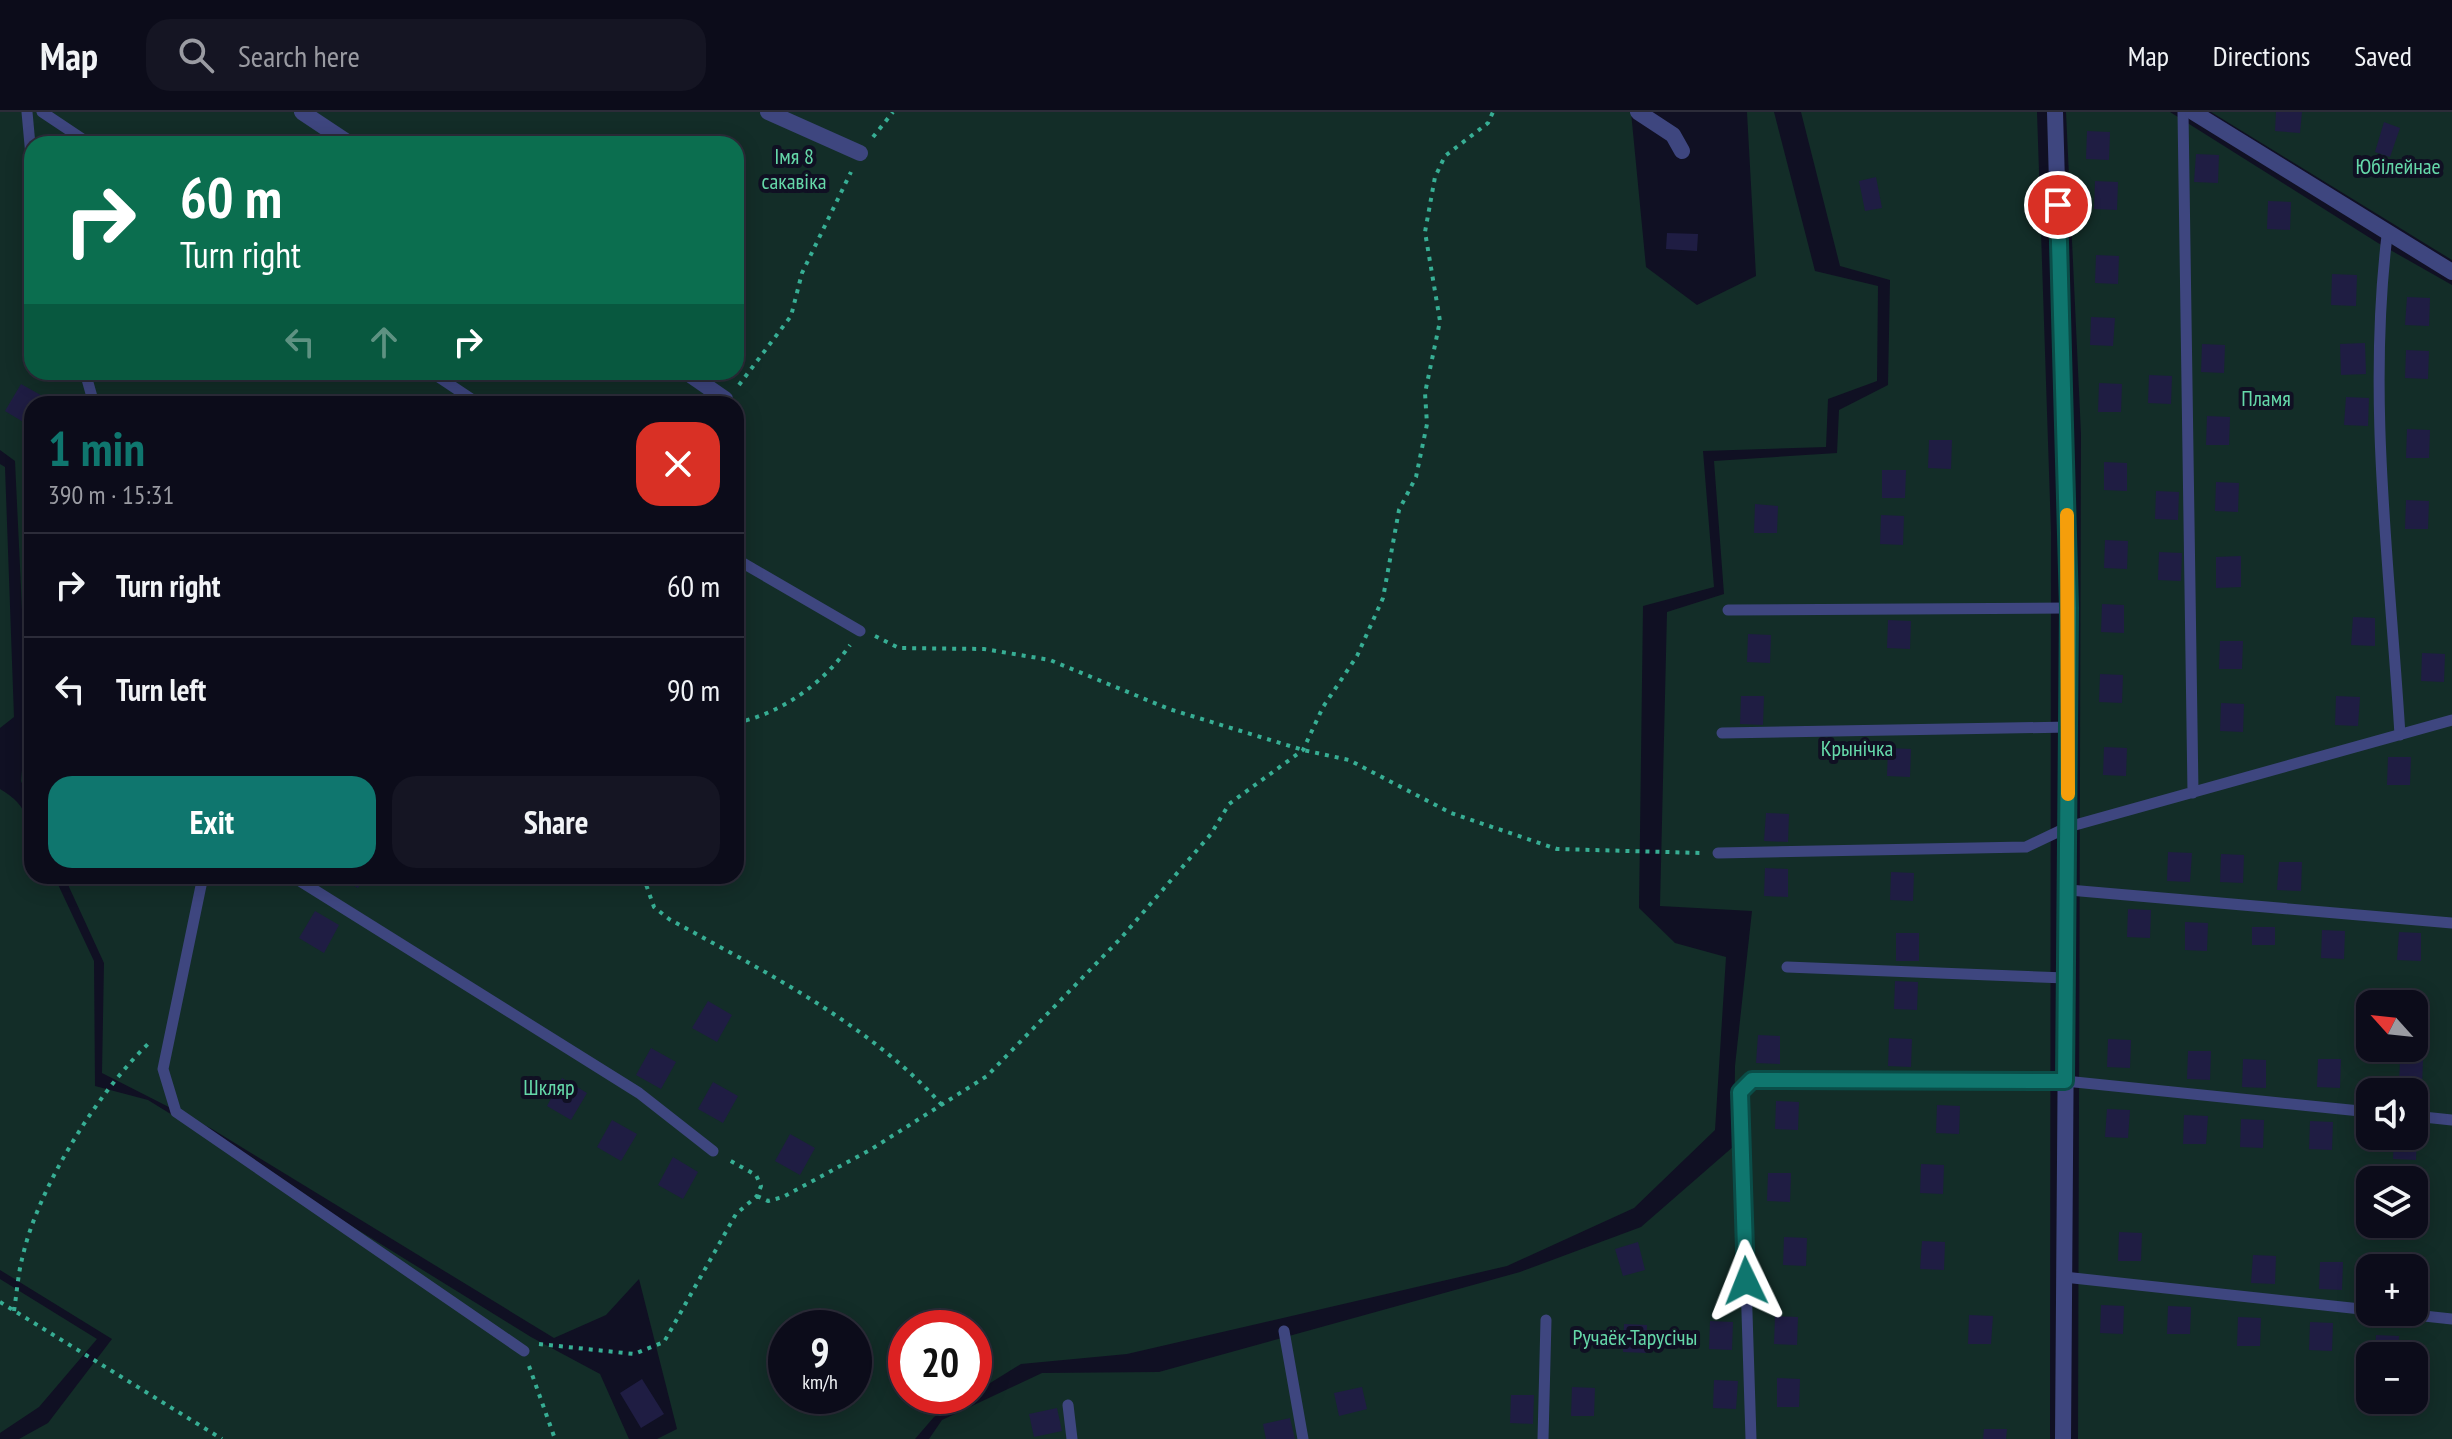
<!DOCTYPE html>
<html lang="en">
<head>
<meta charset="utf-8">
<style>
  :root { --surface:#0c0c1a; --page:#151523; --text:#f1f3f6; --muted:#9a9ba2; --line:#2c2c39; --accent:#0f766e }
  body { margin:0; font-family:"PT Sans Narrow",sans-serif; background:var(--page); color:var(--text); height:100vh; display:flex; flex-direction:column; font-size:30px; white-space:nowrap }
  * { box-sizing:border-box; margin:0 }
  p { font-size:26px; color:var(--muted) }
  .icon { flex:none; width:44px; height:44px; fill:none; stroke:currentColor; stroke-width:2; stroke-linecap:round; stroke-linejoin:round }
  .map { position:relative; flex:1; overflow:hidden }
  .drawer { position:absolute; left:24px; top:284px; width:720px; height:488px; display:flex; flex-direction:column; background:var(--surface); border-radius:24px; box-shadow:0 4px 20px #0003,0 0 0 2px var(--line) }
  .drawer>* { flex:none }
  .banner { position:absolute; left:24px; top:24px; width:720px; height:244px; border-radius:24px; box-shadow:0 4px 20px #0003,0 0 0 2px var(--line); background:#0b6e4f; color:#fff; overflow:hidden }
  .needle { width:52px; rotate:297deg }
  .buttons { position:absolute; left:2356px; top:878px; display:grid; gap:16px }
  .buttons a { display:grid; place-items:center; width:72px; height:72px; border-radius:16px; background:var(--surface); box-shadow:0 4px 20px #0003,0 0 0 2px var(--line); font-size:40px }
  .speed { position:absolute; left:768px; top:1198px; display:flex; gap:16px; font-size:40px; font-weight:700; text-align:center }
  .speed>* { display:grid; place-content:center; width:104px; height:104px; border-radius:50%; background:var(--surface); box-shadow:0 4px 20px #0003,0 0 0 2px var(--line); line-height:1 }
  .speed small { font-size:20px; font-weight:400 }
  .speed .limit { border:12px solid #d22; background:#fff; color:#111 }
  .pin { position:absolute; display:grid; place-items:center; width:68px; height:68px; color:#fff; margin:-34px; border:4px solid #fff; border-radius:50%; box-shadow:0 2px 8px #0007 }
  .me { position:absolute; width:88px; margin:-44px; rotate:358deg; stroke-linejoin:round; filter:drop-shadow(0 0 6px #0008) }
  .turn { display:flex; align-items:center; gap:28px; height:168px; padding:0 24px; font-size:36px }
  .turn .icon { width:104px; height:104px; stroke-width:2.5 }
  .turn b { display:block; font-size:56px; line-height:68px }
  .lanes { display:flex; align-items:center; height:76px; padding:0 24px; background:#0003; justify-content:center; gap:40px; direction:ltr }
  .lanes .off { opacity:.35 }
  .round { display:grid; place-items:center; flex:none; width:84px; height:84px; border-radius:24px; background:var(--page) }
  .headline { display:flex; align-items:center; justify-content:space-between; height:136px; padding:0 24px }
  h1 { font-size:48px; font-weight:700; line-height:60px; color:var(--accent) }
  .primary-button { display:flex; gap:16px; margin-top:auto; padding:16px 24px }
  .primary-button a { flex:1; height:92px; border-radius:24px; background:var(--accent); color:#fff; font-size:32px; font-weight:700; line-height:92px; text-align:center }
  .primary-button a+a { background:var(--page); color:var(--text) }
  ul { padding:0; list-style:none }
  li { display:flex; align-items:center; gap:24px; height:104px; padding:0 24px; border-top:2px solid var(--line) }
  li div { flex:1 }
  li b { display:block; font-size:30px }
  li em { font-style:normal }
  header { display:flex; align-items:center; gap:48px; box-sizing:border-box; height:112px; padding:0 40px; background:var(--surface); border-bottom:2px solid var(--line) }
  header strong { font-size:38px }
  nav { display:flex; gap:44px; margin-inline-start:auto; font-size:28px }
  .search { width:560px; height:72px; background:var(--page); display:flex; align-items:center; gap:20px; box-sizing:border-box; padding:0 28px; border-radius:24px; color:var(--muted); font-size:30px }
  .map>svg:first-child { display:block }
</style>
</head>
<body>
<header>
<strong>Map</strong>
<div class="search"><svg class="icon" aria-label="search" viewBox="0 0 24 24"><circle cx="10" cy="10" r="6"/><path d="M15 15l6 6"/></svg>Search here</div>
<nav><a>Map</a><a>Directions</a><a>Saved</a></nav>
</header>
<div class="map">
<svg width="2452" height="1327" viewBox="0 0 2452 1327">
  <rect width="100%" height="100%" fill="#101023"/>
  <path fill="#132d28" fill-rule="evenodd" d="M 0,0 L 1631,0 L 1646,155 L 1697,193 L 1756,164 L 1747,0 L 1774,0 L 1815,159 L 1878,174 L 1877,269 L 1828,287 L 1826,335 L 1703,339 L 1714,475 L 1643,494 L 1639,796 L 1675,831 L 1726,845 L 1715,1018 L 1634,1096 L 1507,1154 L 1127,1242 L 1021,1252 L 974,1281 L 974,1216 L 906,1216 L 906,1284 L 969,1284 L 934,1305 L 915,1327 L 657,1327 L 677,1317 L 639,1167 L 606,1203 L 554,1226 L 212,1017 L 102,961 L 104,851 L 64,764 L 736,764 L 736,292 L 32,292 L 32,693 L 21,669 L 27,604 L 15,349 L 0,338 ZM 32,32 L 736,32 L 736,260 L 32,260 ZM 786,1216 L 854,1216 L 854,1284 L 786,1284 Z
    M 1801,0 L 2037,0 L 2051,420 L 2050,1327 L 929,1327 L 942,1308 L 1042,1261 L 1159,1260 L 1520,1160 L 1641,1115 L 1734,1034 L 1735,954 L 1752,799 L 1660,794 L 1667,500 L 1724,482 L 1714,349 L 1837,341 L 1839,298 L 1888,273 L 1890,168 L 1840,154 Z
    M 2066,0 L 2170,0 L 2378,131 L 2452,173 L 2452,1327 L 2078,1327 L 2081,322 ZM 2370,892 L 2414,892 L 2414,936 L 2370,936 ZM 2370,980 L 2414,980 L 2414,1024 L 2370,1024 ZM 2370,1068 L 2414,1068 L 2414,1112 L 2370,1112 ZM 2370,1156 L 2414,1156 L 2414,1200 L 2370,1200 ZM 2370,1244 L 2414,1244 L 2414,1288 L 2370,1288 Z
    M 2211,0 L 2452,0 L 2452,148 Z
    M 0,352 L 5,355 L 14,605 L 0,616 Z
    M 0,677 C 37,698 32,727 32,764 L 54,764 L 94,849 L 95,974 L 148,988 L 531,1225 L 600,1262 L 629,1327 L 19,1327 L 48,1311 L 112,1227 L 0,1158 Z
    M 0,1167 L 97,1227 L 39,1295 L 0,1321 Z"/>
  <path fill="#1f1d43" d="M 2276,0 L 2302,0 L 2300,21 L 2275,19 Z
    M 2384,10 L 2400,16 L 2390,45 L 2375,40 Z
    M 2087,19 L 2110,20 L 2109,48 L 2086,47 Z
    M 2196,42 L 2219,43 L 2218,71 L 2194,70 Z
    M 1876,65 L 1882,96 L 1865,99 L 1859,69 Z
    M 2095,69 L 2118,70 L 2117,98 L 2094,97 Z
    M 2268,89 L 2291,90 L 2290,118 L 2267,117 Z
    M 1667,121 L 1698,122 L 1697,139 L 1666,137 Z
    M 2096,143 L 2119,144 L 2118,172 L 2095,171 Z
    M 2332,162 L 2357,163 L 2356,194 L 2331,193 Z
    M 2407,185 L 2430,186 L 2429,214 L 2405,213 Z
    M 2091,205 L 2115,206 L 2113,234 L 2090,233 Z
    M 2365,231 L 2366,262 L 2341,263 L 2340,232 Z
    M 2202,232 L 2225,233 L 2224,261 L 2201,260 Z
    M 2406,238 L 2429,239 L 2428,267 L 2405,266 Z
    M 2149,263 L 2172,264 L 2171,292 L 2148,291 Z
    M 2099,271 L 2122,272 L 2121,300 L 2098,300 Z
    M 21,272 L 46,286 L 42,292 L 32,292 L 30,314 L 5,299 Z
    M 2346,285 L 2369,286 L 2368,314 L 2344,313 Z
    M 2207,304 L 2230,305 L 2229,333 L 2206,333 Z
    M 2407,317 L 2430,318 L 2429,346 L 2406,346 Z
    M 1929,328 L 1952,328 L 1951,357 L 1928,356 Z
    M 2104,350 L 2127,351 L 2127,379 L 2104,378 Z
    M 1882,358 L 1906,358 L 1905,386 L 1882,386 Z
    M 2216,370 L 2239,371 L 2238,400 L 2215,399 Z
    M 2156,379 L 2179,380 L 2178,408 L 2155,407 Z
    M 2406,388 L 2429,389 L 2428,417 L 2405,417 Z
    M 1755,392 L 1778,394 L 1777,421 L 1754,421 Z
    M 1881,403 L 1904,404 L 1903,433 L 1880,432 Z
    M 2105,428 L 2128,429 L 2127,457 L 2104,456 Z
    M 2159,440 L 2182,441 L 2181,469 L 2158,468 Z
    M 2241,444 L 2241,475 L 2216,476 L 2216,445 Z
    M 2102,492 L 2124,493 L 2124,521 L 2101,520 Z
    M 2353,505 L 2375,506 L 2375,534 L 2351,533 Z
    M 1888,508 L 1911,509 L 1910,537 L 1887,536 Z
    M 1748,522 L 1771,523 L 1770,551 L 1747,550 Z
    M 2220,529 L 2243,529 L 2242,557 L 2219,557 Z
    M 2422,541 L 2445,542 L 2444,570 L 2421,569 Z
    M 2100,562 L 2123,563 L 2122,591 L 2099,590 Z
    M 1741,584 L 1764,584 L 1763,613 L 1740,612 Z
    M 2336,584 L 2360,585 L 2358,614 L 2335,613 Z
    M 2221,591 L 2244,592 L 2243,620 L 2220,619 Z
    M 2104,635 L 2127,636 L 2126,664 L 2103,663 Z
    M 1888,636 L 1911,637 L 1910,665 L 1887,664 Z
    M 2388,645 L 2411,645 L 2410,673 L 2387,673 Z
    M 1766,701 L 1789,702 L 1788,730 L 1764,729 Z
    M 2168,740 L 2192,741 L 2190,770 L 2167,769 Z
    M 2221,742 L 2244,743 L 2243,771 L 2220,770 Z
    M 2279,750 L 2302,750 L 2301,779 L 2277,778 Z
    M 1765,756 L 1788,757 L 1788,785 L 1764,784 Z
    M 1891,760 L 1914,761 L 1913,789 L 1890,788 Z
    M 337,764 L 365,764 L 358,776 Z
    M 2128,797 L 2151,798 L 2150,826 L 2127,825 Z
    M 315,799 L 339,813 L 324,841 L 299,826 Z
    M 2185,810 L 2208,811 L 2207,839 L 2185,838 Z
    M 2252,815 L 2275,815 L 2275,833 L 2252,833 Z
    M 2322,818 L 2345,819 L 2344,847 L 2321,846 Z
    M 2399,820 L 2421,821 L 2421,849 L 2397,848 Z
    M 1896,821 L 1919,821 L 1919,849 L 1896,849 Z
    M 1895,869 L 1918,870 L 1917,898 L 1894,897 Z
    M 708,889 L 732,903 L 717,930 L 692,916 Z
    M 1758,923 L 1780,924 L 1780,952 L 1756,951 Z
    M 1889,926 L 1912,927 L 1911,955 L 1888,954 Z
    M 2108,927 L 2131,928 L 2130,956 L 2107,955 Z
    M 651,936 L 676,950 L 661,977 L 636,963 Z
    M 2188,939 L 2211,939 L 2210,968 L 2187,967 Z
    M 2400,946 L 2423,947 L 2422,975 L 2399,974 Z
    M 2243,947 L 2266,948 L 2266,976 L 2242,975 Z
    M 2318,947 L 2341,947 L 2340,976 L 2317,975 Z
    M 562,966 L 587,981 L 571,1008 L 547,994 Z
    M 713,970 L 738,984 L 723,1011 L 698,997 Z
    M 1776,989 L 1799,990 L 1798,1018 L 1775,1017 Z
    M 1937,993 L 1960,994 L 1959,1022 L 1936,1021 Z
    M 2107,997 L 2130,998 L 2128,1026 L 2105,1025 Z
    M 2184,1003 L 2208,1004 L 2206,1032 L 2183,1032 Z
    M 2241,1007 L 2264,1008 L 2263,1036 L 2240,1035 Z
    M 612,1008 L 637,1022 L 621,1049 L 597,1035 Z
    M 2310,1009 L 2333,1010 L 2332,1038 L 2309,1037 Z
    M 2414,1020 L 2417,1020 L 2416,1048 L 2393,1047 L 2394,1024 L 2414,1024 Z
    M 790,1022 L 815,1036 L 800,1063 L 775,1049 Z
    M 673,1045 L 698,1060 L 683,1087 L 658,1073 Z
    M 1921,1052 L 1944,1053 L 1943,1082 L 1920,1081 Z
    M 1768,1061 L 1791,1061 L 1790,1090 L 1767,1089 Z
    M 2119,1120 L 2142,1121 L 2141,1149 L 2118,1149 Z
    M 1784,1125 L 1807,1126 L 1806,1154 L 1783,1153 Z
    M 1922,1129 L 1945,1130 L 1944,1158 L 1920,1157 Z
    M 1638,1130 L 1645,1158 L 1623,1164 L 1615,1137 Z
    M 2253,1143 L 2276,1144 L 2275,1172 L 2251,1171 Z
    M 2320,1150 L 2343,1150 L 2342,1178 L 2319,1177 Z
    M 2101,1193 L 2124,1194 L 2123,1222 L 2100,1221 Z
    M 2168,1194 L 2191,1195 L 2190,1222 L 2167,1222 Z
    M 1969,1203 L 1993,1204 L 1991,1232 L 1968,1232 Z
    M 1775,1204 L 1798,1205 L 1797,1233 L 1774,1232 Z
    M 2238,1205 L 2261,1206 L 2260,1234 L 2237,1234 Z
    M 1710,1209 L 1733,1210 L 1732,1238 L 1709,1237 Z
    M 2310,1210 L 2333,1211 L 2332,1239 L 2309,1238 Z
    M 1624,1212 L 1647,1213 L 1646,1241 L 1623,1240 Z
    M 2376,1223 L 2399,1224 L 2398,1244 L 2375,1244 Z
    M 1777,1266 L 1800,1267 L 1799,1295 L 1777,1295 Z
    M 642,1267 L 664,1302 L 641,1316 L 620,1281 Z
    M 1714,1268 L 1738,1269 L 1736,1297 L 1713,1296 Z
    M 1362,1275 L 1367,1297 L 1339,1304 L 1334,1281 Z
    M 1572,1275 L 1595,1276 L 1594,1304 L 1571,1304 Z
    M 1511,1283 L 1534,1283 L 1533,1312 L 1510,1311 Z
    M 1057,1296 L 1062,1319 L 1034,1325 L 1029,1302 Z
    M 1290,1306 L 1295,1327 L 1266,1327 L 1263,1312 Z
    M 1984,1317 L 2007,1317 L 2006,1327 L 1983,1327 Z"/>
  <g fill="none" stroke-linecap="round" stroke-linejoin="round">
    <path stroke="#37ae94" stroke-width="4" stroke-dasharray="4 6" stroke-linecap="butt" d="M 873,25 L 893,0
      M 739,273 L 791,204 L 802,161 L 851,60
      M 875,524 L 899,536 L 984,537 L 1050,548 L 1169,597 L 1303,638 L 1349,648 L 1451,701 L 1557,737 L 1702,741
      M 736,611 C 782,601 824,571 850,533
      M 643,764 L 654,795 L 669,807 C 765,860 868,911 942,993
      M 757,1084 L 768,1089 L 783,1085 L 870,1038 L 987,964 L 1121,826 L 1211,722 L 1229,692 L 1303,638 L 1323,595 L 1357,544 L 1383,486 L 1399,398 L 1416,365 L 1427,312 L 1425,281 L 1440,209 L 1425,120 L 1435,65 L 1445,44 L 1488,11 L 1493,0
      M 0,1190 L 222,1327
      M 14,1199 C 17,1180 18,1161 23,1143 C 39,1074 98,980 149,931
      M 539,1232 L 634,1242 L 664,1230 L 736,1102 L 757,1084 L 761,1074 L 756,1063 L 727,1047
      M 529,1254 L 555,1327"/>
    <path stroke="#3e467f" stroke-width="11" d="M 27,0 L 32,55
      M 42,0 L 90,32
      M 2183,0 L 2193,681
      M 2387,124 C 2367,289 2390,458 2400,623
      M 85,260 L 94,292
      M 431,260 L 479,292
      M 736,447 L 860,519
      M 1728,498 L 2069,496
      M 1722,621 L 2069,615
      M 1718,741 L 2026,735 L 2068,715 L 2452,608
      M 203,764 L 163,957 L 176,1000 L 524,1239
      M 292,764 L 639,981 L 713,1039
      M 2069,778 L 2452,811
      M 1787,855 L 2066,866
      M 2414,1004 L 2452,1008
      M 2064,1165 L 2370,1198
      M 2387,1200 L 2452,1207
      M 1284,1219 L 1303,1327
      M 1068,1293 L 1072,1327
      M 1543,1327 L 1546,1208
      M 1751,1327 L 1740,980 L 1752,968 L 2065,969 L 2370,1000"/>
    <path stroke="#3e467f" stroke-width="16" d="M 302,0 L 350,32
      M 768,0 L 860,41
      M 1638,0 L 1673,23 L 1682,39
      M 2055,0 L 2069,496 L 2063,1327
      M 2193,0 L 2452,160
      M 686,260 L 725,287"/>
  </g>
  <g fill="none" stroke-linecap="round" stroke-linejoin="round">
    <defs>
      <path id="route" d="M 1746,1169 L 1740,980 L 1752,968 L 2065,969 L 2069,496 L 2058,93"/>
    </defs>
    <use href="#route" stroke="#0a4d48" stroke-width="20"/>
    <use href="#route" stroke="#0f766e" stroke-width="14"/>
    <path stroke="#f59e0b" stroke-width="14" d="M 2067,403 L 2068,682"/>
  </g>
  <g text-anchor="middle" stroke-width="8" stroke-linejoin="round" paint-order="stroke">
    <g font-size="22" fill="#65d8a9" stroke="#101023">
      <text x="794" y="52">Імя 8<tspan x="794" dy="25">сакавіка</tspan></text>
      <text x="2398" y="62">Юбілейнае</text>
      <text x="2266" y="294">Пламя</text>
      <text x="1857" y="644">Крынічка</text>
      <text x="549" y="983">Шкляр</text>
      <text x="1635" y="1233">Ручаёк-Тарусічы</text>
    </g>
  </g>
</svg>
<div class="buttons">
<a><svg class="needle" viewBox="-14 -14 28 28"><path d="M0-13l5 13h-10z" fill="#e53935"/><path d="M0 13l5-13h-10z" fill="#9a9ba2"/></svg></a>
<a><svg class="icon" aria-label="sound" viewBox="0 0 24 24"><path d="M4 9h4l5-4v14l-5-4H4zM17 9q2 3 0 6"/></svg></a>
<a><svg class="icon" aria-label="layers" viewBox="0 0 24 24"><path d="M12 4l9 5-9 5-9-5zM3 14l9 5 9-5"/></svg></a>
<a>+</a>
<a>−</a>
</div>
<div class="speed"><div>9<small>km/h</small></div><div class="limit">20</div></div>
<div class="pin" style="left:2058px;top:93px;background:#d93025"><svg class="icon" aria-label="arrive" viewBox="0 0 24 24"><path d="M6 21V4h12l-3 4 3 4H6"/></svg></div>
<svg class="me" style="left:1746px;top:1169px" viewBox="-20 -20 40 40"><path d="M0-17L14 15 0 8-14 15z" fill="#0f766e" stroke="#fff" stroke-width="4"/></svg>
<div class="banner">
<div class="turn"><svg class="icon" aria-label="right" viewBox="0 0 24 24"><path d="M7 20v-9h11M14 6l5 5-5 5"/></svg><div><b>60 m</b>Turn right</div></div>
<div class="lanes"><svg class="icon off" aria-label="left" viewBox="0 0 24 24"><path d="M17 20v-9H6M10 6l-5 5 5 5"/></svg><svg class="icon off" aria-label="ahead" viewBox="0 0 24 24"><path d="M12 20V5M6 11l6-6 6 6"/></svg><svg class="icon" aria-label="right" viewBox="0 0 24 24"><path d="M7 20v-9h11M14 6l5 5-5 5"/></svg></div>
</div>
<section class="drawer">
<div class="headline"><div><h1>1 min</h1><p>390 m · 15:31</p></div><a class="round" style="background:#d93025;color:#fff"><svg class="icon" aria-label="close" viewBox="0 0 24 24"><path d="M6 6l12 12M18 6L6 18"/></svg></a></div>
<ul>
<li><svg class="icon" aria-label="right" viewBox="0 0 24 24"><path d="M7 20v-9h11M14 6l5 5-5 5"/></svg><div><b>Turn right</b></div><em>60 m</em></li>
<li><svg class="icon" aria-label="left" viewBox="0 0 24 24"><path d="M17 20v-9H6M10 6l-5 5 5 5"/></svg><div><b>Turn left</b></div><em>90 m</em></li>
</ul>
<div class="primary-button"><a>Exit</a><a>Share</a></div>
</section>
</div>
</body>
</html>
